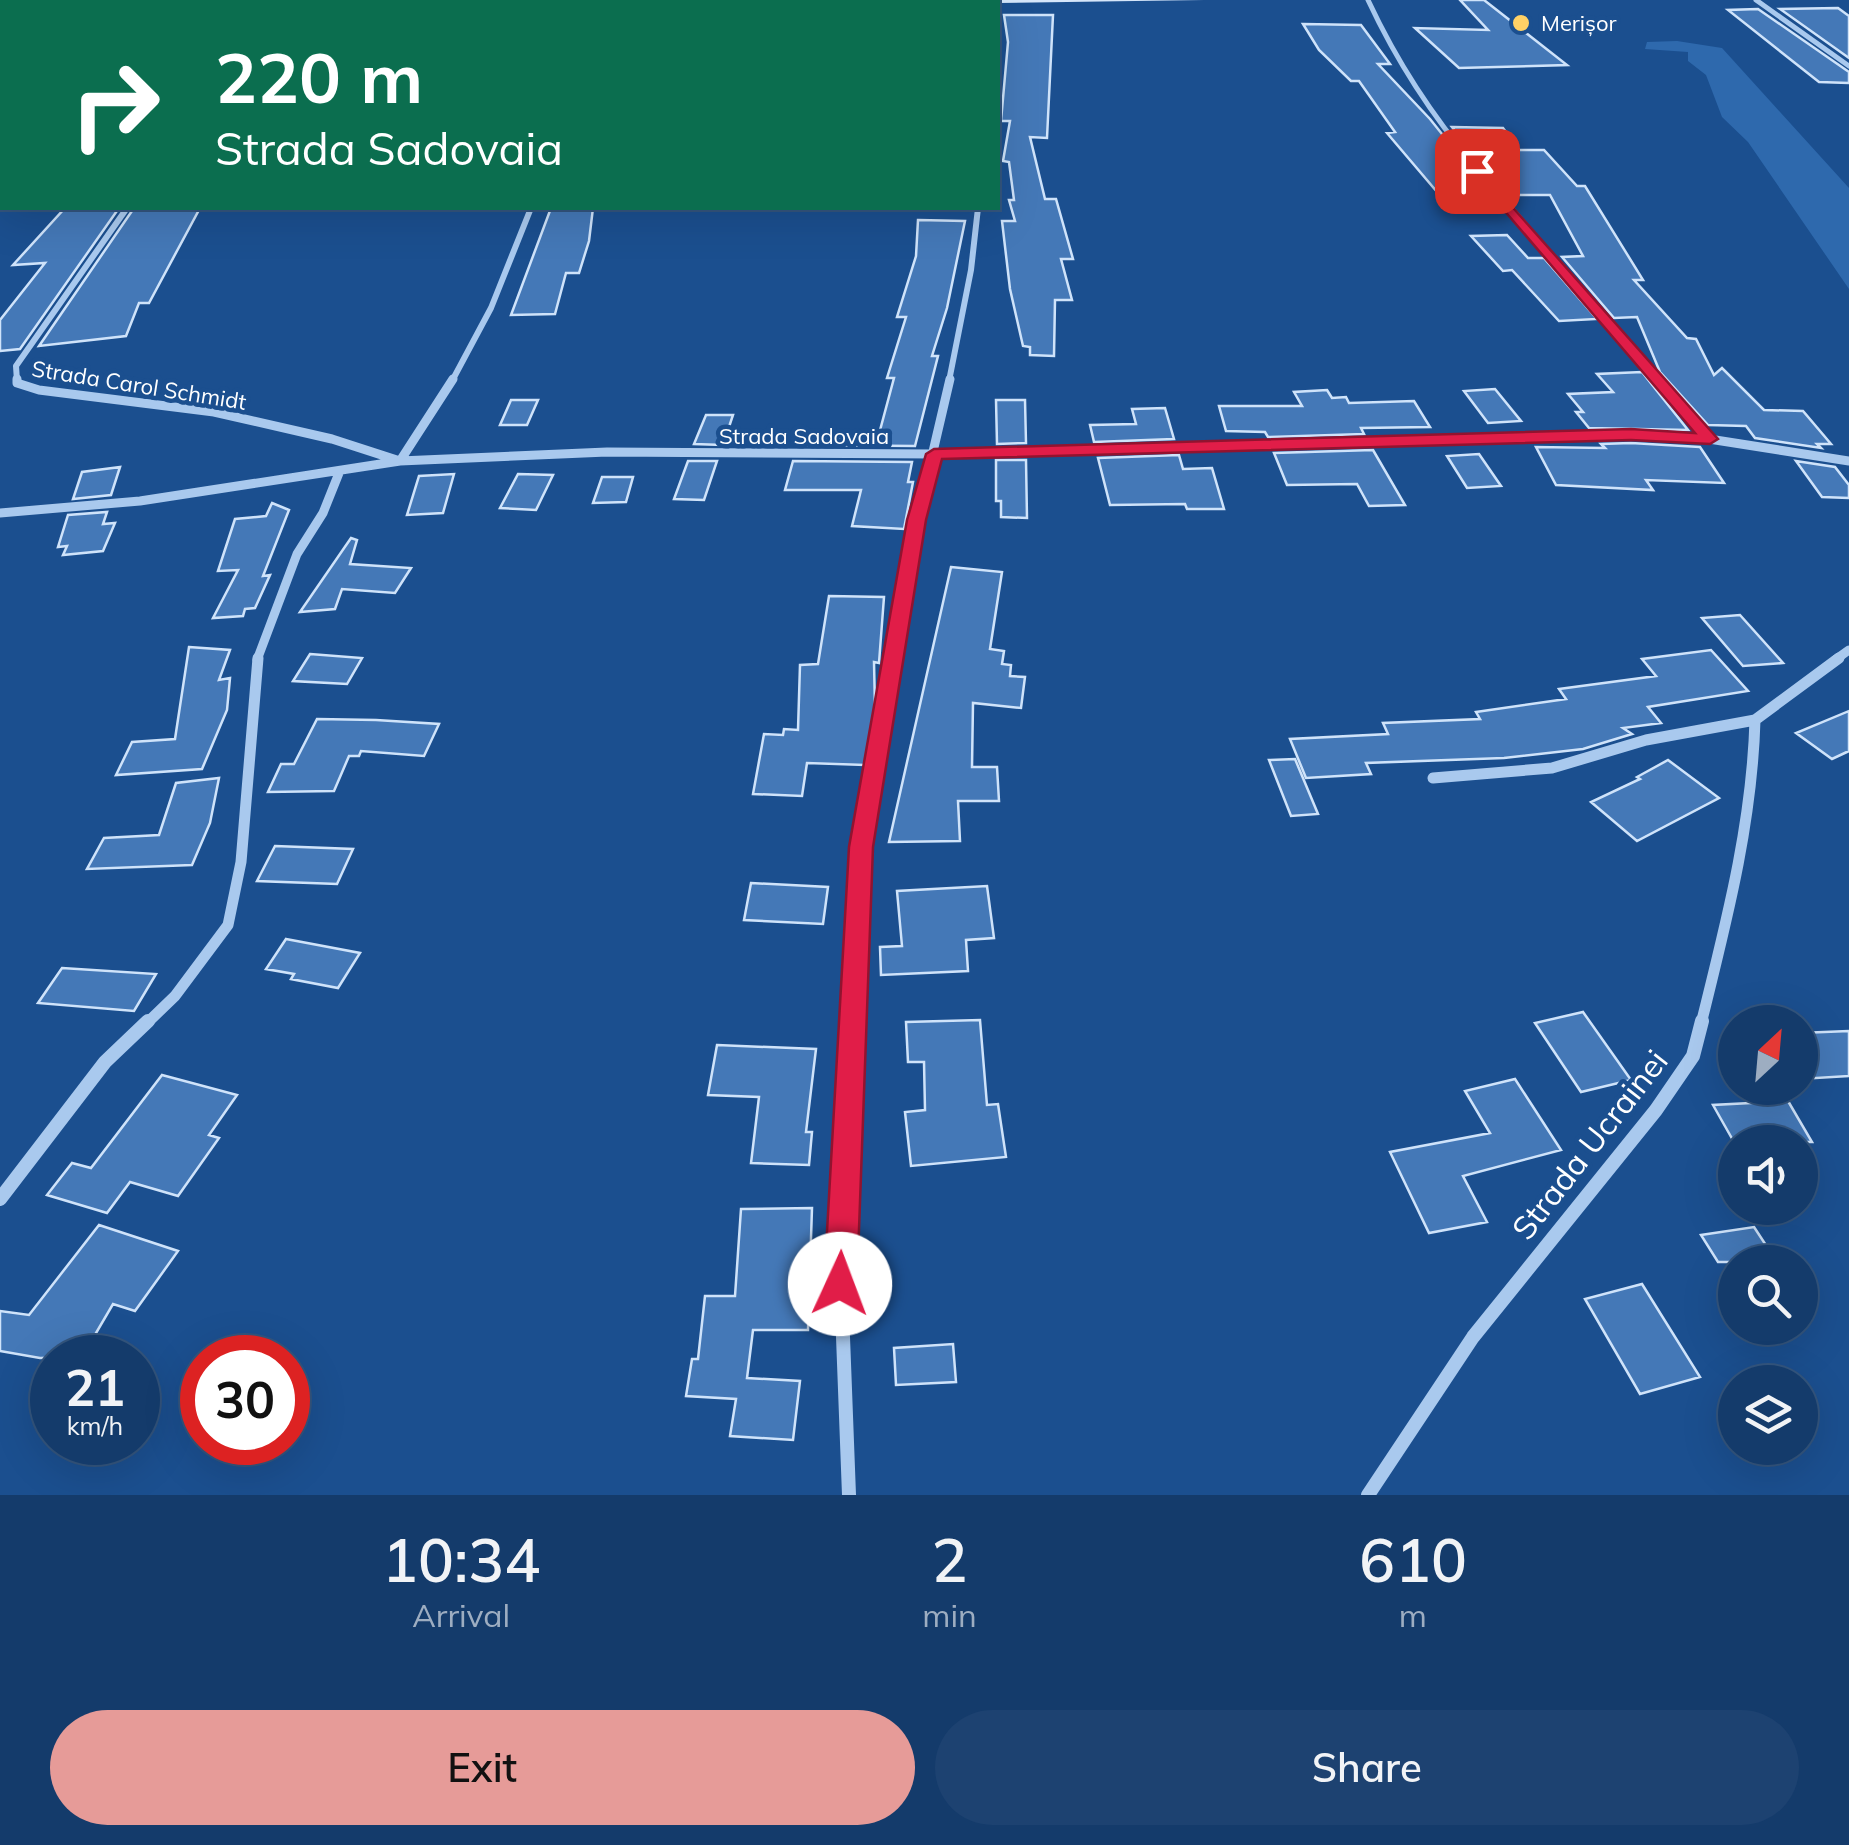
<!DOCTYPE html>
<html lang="en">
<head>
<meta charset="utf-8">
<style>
  :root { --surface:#143b6b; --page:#1d4271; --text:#f1f3f6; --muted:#9dadc1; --line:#33557e; --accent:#e69b98 }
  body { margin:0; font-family:Mulish,sans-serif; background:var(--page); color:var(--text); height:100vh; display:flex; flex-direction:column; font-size:38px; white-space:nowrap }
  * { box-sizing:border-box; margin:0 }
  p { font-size:32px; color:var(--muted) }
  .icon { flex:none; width:55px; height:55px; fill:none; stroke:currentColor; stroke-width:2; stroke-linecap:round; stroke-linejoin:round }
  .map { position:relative; height:1495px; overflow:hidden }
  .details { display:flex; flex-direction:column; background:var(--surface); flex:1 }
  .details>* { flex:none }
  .guide { position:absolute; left:0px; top:0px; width:1000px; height:210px; box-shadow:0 10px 40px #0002,0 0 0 2px var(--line); background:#0b6e4f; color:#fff; overflow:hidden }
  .needle { width:65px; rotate:26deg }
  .controls { position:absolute; left:1718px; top:1005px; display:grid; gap:20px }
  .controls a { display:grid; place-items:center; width:100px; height:100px; border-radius:50%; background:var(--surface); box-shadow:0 10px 40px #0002,0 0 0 2px var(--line); font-size:50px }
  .speed { position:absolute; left:30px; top:1335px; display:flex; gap:20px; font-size:50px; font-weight:700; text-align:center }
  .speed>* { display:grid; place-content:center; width:130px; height:130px; border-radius:50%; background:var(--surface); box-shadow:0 10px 40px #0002,0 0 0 2px var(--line); line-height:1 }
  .speed small { font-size:25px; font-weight:400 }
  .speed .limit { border:15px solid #d22; background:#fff; color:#111 }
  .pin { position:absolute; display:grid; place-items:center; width:85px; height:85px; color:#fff; margin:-42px; border-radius:20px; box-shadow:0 5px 15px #0006 }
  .me { position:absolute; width:110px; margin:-55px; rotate:2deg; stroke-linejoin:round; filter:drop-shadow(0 0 8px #0008) }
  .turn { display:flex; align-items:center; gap:35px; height:210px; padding:0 50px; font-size:45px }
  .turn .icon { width:130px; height:130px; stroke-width:2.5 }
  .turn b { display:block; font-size:70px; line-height:85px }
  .eta { display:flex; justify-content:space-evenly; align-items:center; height:170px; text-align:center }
  .eta b { font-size:60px; font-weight:600; line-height:70px }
  .button { display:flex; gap:20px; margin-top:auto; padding:20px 50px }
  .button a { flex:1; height:115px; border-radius:60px; background:var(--accent); color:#111; font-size:40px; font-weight:600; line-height:115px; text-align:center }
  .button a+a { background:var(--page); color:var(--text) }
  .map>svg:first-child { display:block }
</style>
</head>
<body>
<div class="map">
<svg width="1849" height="1495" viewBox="0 0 1849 1495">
  <rect width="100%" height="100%" fill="#1b4f8f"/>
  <path fill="#2e69ad" d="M 1677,41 L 1722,48 L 1849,188 L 1849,289 L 1748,142 L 1722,117 L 1706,75 L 1688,61 L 1688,52 L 1645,49 L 1647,42 Z"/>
  <path fill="#4478b7" stroke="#cfe3fa" stroke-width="2.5" d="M 1460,0 L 1484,0 L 1567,65 L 1459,68 L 1415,28 L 1488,30 Z
    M 1838,8 L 1849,16 L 1849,58 L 1780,9 Z
    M 1758,9 L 1849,72 L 1849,83 L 1819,82 L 1728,10 Z
    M 1004,15 L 1053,15 L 1047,138 L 1030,137 L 1045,199 L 1056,199 L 1073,259 L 1061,259 L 1072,300 L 1055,300 L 1054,356 L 1030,355 L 1030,347 L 1023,346 L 1010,289 L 1002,221 L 1015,221 L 1009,200 L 1014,200 L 1009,162 L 1003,161 L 1010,121 L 1001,121 L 1008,42 Z
    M 1303,24 L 1361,25 L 1390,64 L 1378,64 L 1430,119 L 1490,194 L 1438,193 L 1387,133 L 1395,132 L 1359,81 L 1351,81 L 1319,50 Z
    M 1452,127 L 1503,128 L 1519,150 L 1544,150 L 1577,186 L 1585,186 L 1643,280 L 1634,280 L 1687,338 L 1696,339 L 1714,375 L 1722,368 L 1764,410 L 1803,411 L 1831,444 L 1817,444 L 1821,448 L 1755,438 L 1746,426 L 1708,425 L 1660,372 L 1637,317 L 1614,318 L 1562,257 L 1583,256 L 1550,195 L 1508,195 Z
    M 65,208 L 119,208 L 20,349 L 0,351 L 0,320 L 45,263 L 13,265 Z
    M 134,208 L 200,208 L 149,303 L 139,303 L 126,336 L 39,346 Z
    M 551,208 L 593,208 L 589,241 L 579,273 L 566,273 L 555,314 L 511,315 Z
    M 918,220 L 965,221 L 947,308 L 932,356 L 938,356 L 915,446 L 798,445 L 801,434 L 879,434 L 894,378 L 887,378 L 906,317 L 897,317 L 916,256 Z
    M 1507,235 L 1528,258 L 1544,258 L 1597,319 L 1559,321 L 1512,270 L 1503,271 L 1471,236 Z
    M 1642,372 L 1688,430 L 1589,428 L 1576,412 L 1583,412 L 1568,394 L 1613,392 L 1597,374 Z
    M 1495,389 L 1521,421 L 1488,423 L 1464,391 Z
    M 1327,390 L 1332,398 L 1346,397 L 1349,403 L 1414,401 L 1430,427 L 1361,428 L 1364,434 L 1268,437 L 1265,432 L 1226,431 L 1219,406 L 1302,406 L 1294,392 Z
    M 511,400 L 538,400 L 527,425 L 500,425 Z
    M 996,400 L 1025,400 L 1026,443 L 997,444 Z
    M 1165,408 L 1174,439 L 1094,442 L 1090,425 L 1136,424 L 1132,409 Z
    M 706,415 L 733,415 L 723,445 L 694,444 Z
    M 1631,443 L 1700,447 L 1724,483 L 1646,480 L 1653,490 L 1556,485 L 1536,447 L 1605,448 L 1601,444 Z
    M 1373,450 L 1405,505 L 1369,506 L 1357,484 L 1287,485 L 1274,453 Z
    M 1479,454 L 1501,486 L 1467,488 L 1447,456 Z
    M 1179,455 L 1183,469 L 1212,468 L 1224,509 L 1187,509 L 1185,504 L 1110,505 L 1098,458 Z
    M 996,460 L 1026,460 L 1027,518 L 1001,517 L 1001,501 L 996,501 Z
    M 688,461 L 717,461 L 704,500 L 674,499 Z
    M 793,461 L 912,462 L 908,482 L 913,482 L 904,529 L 852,526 L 861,490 L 785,490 Z
    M 1796,461 L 1835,467 L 1849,485 L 1849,498 L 1822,497 Z
    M 120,467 L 111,495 L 73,499 L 82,472 Z
    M 454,474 L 443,513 L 407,515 L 419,476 Z
    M 518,474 L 553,475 L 536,510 L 500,508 Z
    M 602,477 L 633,477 L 626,502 L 593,503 Z
    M 272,503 L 289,510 L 263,576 L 270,575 L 255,608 L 245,609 L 243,616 L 213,618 L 238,570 L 218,571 L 235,519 L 266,516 Z
    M 107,512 L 103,524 L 115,523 L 103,551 L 63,555 L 67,546 L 58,547 L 68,515 Z
    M 351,538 L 357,540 L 350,564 L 411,568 L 395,593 L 342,589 L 335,609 L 300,612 Z
    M 951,567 L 1002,572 L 990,649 L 1004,651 L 1002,664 L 1011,665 L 1010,676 L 1025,677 L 1021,708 L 973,703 L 972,767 L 997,767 L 999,801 L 958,801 L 960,841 L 889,842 Z
    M 829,596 L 884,597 L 879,663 L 874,662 L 875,708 L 865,765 L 807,763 L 802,796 L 753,794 L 764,734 L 783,735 L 784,729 L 798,730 L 800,665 L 818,664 Z
    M 1740,615 L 1783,663 L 1743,666 L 1702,618 Z
    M 189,647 L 230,650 L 219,680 L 230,678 L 227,710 L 202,769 L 116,775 L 132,742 L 175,739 Z
    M 1711,650 L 1748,691 L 1648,707 L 1661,723 L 1623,728 L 1632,734 L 1583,749 L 1504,758 L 1366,763 L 1371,774 L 1306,778 L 1290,739 L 1388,734 L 1383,723 L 1480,719 L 1476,712 L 1566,699 L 1559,689 L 1656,676 L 1642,659 Z
    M 310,654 L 362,658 L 347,684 L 293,681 Z
    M 1849,711 L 1849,751 L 1832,759 L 1796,733 Z
    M 317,719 L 376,720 L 439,724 L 424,756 L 361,751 L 359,756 L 349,756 L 334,791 L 268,792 L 281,764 L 294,764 Z
    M 1295,759 L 1318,814 L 1291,816 L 1269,760 Z
    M 1668,760 L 1719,798 L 1637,841 L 1591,802 L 1640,779 L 1637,777 Z
    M 219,778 L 210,823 L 192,865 L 87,869 L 104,838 L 159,835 L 176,783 Z
    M 275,846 L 353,849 L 337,884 L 257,881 Z
    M 751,883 L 828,887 L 823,924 L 744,920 Z
    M 987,886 L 994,938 L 966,940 L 968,971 L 881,975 L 880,947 L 902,946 L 897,891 Z
    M 286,939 L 360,953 L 338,988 L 291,979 L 294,974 L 266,969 Z
    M 62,968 L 156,974 L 134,1011 L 38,1003 Z
    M 1583,1012 L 1631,1080 L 1581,1092 L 1535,1023 Z
    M 980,1020 L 987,1105 L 998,1104 L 1006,1157 L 911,1166 L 905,1112 L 925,1110 L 924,1062 L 908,1062 L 906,1022 Z
    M 1849,1031 L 1849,1076 L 1800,1079 L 1800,1033 Z
    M 717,1045 L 816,1049 L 806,1132 L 812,1132 L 809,1165 L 751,1163 L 759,1097 L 708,1095 Z
    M 162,1075 L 237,1095 L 209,1135 L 219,1138 L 178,1196 L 130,1182 L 107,1213 L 47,1195 L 72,1163 L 91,1168 Z
    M 1515,1079 L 1561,1150 L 1463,1176 L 1487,1222 L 1429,1233 L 1390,1152 L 1490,1133 L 1465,1091 Z
    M 1788,1101 L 1812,1142 L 1734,1142 L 1713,1105 Z
    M 812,1208 L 808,1330 L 753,1330 L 747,1378 L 800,1381 L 793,1440 L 730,1436 L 736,1399 L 686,1396 L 692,1359 L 698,1359 L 705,1296 L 735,1296 L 741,1209 Z
    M 99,1225 L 178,1251 L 135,1311 L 113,1304 L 82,1357 L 40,1358 L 0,1351 L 0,1311 L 29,1315 Z
    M 1754,1227 L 1777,1262 L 1718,1262 L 1701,1235 Z
    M 1642,1284 L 1700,1377 L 1640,1394 L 1585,1299 Z
    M 953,1344 L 956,1382 L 896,1385 L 894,1348 Z"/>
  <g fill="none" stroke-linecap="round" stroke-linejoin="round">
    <path stroke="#a9c9ee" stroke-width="5" d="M 1368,0 C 1396,60 1432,116 1475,166
      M 1756,0 L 1849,66"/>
    <path stroke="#a9c9ee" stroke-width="6" d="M 1473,164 L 1659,381
      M 17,381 L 16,366 L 127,208
      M 452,381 L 491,308 L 531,208
      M 949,381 L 971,270 L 978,208"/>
    <path stroke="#a9c9ee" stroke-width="9" d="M 17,379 L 17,383 L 39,390 L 214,412 L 332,439 L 400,461 L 453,379
      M 1657,379 L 1709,439
      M 0,513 L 140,501 L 400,461 L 607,452 L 935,454 L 1631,435 L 1709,439 L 1849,461
      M 257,660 L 297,554 L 323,513 L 339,473
      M 893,660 L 917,520 L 950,379
      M 1835,660 L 1849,650"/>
    <path stroke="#a9c9ee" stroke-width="11" d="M 1433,778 L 1552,768 L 1646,740 L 1755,720
      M 146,1024 L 175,996 L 228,925 L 241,862 L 258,658
      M 853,1024 L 861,847 L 893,658
      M 1701,1024 C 1726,923 1752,825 1755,720 L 1839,658"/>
    <path stroke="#a9c9ee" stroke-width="14" d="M 0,1199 L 105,1062 L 148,1021
      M 849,1495 L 841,1284 L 853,1021
      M 1368,1495 L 1473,1337 L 1656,1110 L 1693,1056 L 1702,1021"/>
    <path fill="#d6e6fa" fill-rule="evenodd" d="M 757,0 L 1204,0 L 998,3 Z
      M 0,15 L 2,16 L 2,20 L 0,21 Z"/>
  </g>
  <path fill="#e11d48" stroke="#92132f" stroke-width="2.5" d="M 1477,167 L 1718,439 L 1710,444 L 1631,440 L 942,459 L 926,520 L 873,847 L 857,1284 L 852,1295 L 840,1300 L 829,1295 L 824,1284 L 849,847 L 907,520 L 926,454 L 934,449 L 1631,429 L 1695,433 L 1473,174 L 1471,171 Z"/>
  <circle fill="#ffd166" stroke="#1b4f8f" stroke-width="4" cx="1521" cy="23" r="10"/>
  <g text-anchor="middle" stroke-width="9" stroke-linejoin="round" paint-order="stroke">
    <g font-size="22" fill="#fff" stroke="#1b4f8f" text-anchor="start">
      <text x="1541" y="31">Merișor</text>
    </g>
    <g font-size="22" fill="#fff" stroke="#1b4f8f">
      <text transform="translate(139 385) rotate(9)" y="8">Strada Carol Schmidt</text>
      <text x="804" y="444">Strada Sadovaia</text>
    </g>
    <g font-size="32" fill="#fff" stroke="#1b4f8f">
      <text transform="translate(1590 1145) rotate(-52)" y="11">Strada Ucrainei</text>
    </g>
  </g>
</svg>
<div class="controls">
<a><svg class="needle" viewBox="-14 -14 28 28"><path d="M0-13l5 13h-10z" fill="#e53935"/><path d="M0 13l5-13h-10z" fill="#9dadc1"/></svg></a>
<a><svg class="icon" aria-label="sound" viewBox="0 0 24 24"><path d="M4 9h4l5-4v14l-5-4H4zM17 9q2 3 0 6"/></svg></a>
<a><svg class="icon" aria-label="search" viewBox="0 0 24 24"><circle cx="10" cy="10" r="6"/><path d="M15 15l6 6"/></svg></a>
<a><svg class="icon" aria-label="layers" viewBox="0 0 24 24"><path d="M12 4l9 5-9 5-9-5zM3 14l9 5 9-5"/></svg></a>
</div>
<div class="speed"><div>21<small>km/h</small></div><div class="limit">30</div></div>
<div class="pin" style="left:1477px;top:171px;background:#d93025"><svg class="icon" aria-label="arrive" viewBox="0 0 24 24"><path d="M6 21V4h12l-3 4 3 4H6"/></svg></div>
<svg class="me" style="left:840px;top:1284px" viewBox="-20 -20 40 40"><circle r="19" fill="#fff"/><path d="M0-13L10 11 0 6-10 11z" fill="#e11d48"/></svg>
<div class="guide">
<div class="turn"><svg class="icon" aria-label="right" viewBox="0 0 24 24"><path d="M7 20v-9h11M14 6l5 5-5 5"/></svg><div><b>220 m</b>Strada Sadovaia</div></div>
</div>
</div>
<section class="details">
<div class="eta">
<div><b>10:34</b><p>Arrival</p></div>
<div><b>2</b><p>min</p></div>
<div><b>610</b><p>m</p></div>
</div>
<div class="button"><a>Exit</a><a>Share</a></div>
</section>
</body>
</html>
